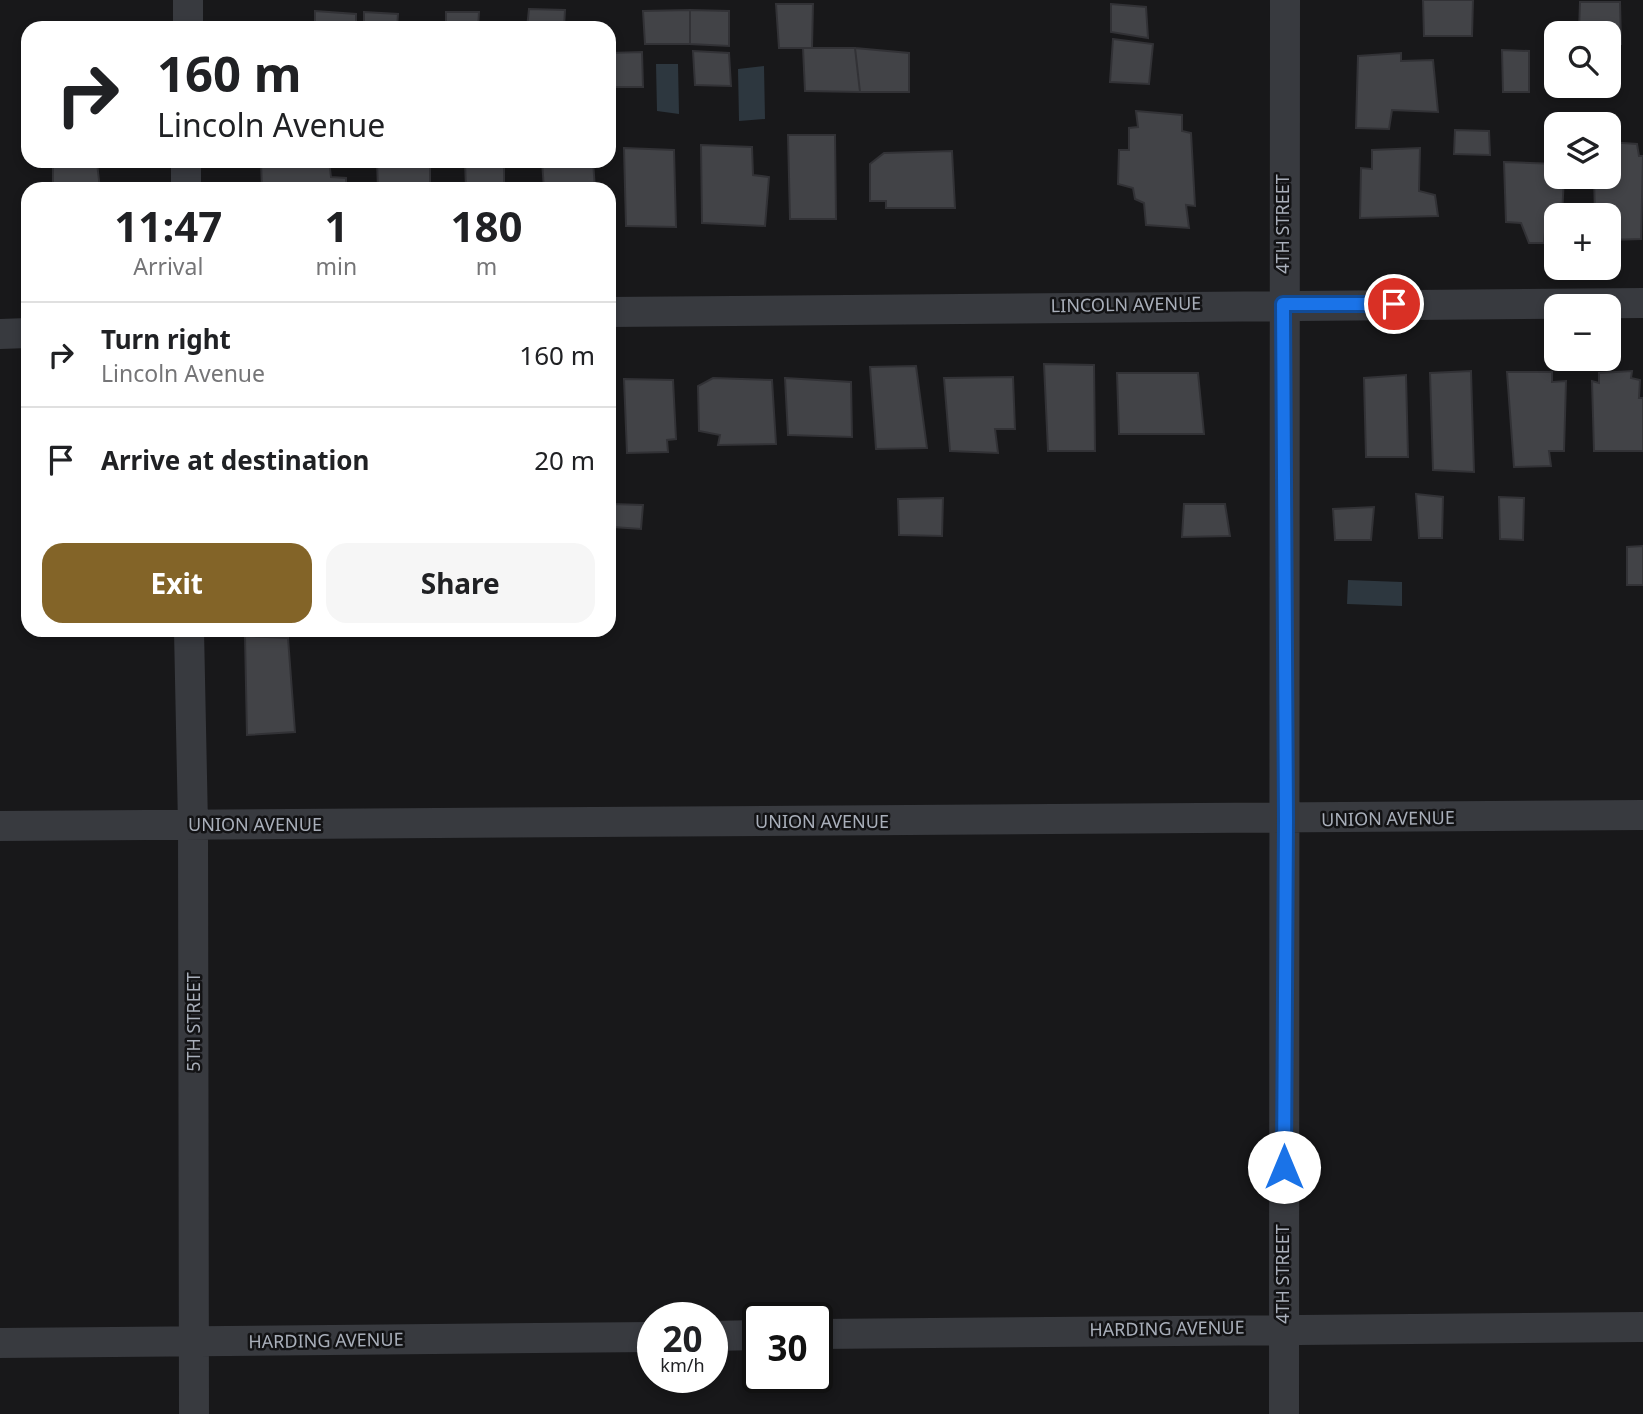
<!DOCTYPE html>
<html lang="en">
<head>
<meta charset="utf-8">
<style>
  :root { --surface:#fff; --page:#f6f6f6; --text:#202124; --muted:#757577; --line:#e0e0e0; --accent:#836428 }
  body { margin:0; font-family:"Noto Sans",sans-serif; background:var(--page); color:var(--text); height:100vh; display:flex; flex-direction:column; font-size:26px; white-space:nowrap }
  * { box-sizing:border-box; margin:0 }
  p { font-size:23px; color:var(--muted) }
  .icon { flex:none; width:38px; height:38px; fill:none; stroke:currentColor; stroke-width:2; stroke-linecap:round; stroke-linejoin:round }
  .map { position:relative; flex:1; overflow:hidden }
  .sheet { position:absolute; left:21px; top:182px; width:595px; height:455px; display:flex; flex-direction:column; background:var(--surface); border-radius:21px; box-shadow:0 4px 10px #0003 }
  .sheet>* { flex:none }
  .hud { position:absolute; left:21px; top:21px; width:595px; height:147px; border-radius:21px; box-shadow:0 4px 10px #0003; background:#fff; color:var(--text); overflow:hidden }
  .buttons { position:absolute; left:1544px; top:21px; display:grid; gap:14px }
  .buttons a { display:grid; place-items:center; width:77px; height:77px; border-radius:14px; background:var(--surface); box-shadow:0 4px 10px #0003; font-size:35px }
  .speed { position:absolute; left:637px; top:1302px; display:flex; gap:14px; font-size:35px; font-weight:700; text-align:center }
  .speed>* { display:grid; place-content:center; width:91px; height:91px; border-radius:50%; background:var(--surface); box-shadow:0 4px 10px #0003; line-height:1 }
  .speed small { font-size:18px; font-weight:400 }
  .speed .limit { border:4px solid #111; border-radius:10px; background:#fff; color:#111 }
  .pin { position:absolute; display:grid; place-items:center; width:60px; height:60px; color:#fff; margin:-30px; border:4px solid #fff; border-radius:50%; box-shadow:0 2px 7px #0007 }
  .me { position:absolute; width:77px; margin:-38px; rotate:0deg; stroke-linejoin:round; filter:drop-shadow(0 0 5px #0008) }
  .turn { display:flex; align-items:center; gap:24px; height:147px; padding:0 21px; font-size:32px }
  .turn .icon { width:91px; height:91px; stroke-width:2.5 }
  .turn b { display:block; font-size:49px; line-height:60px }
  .eta { display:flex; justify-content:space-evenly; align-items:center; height:119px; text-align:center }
  .eta b { font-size:42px; font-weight:700; line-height:49px }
  .action { display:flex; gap:14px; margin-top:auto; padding:14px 21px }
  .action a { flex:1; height:80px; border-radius:21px; background:var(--accent); color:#fff; font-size:28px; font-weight:700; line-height:80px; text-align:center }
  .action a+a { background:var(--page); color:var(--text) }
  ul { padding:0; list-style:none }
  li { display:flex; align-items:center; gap:21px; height:105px; padding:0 21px; border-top:2px solid var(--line) }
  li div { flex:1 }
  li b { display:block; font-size:26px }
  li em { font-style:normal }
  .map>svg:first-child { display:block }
</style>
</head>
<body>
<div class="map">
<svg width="1643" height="1414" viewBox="0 0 1643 1414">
  <rect width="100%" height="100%" fill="#18181a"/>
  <path fill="#2d373f" d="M 656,64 L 678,64 L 679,114 L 657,111 Z
    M 764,66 L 765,119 L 739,121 L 738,69 Z
    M 1348,580 L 1402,582 L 1402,606 L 1347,604 Z"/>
  <path fill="#424347" stroke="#323236" stroke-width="2" d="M 1423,0 L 1473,0 L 1472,36 L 1424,36 Z
    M 1580,2 L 1620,2 L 1621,44 L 1608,44 L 1608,33 L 1579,33 Z
    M 776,4 L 813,4 L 812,48 L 779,48 Z
    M 1111,4 L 1146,7 L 1148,38 L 1111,32 Z
    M 529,9 L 565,10 L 564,28 L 527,28 Z
    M 690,10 L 690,44 L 645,44 L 643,11 Z
    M 690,10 L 729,11 L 729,46 L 690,44 Z
    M 315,11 L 356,14 L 356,28 L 315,28 Z
    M 364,12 L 398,14 L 397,28 L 364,28 Z
    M 446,12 L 479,12 L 478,28 L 446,28 Z
    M 1113,39 L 1153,44 L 1149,84 L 1110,82 Z
    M 803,48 L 855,48 L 860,92 L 805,91 Z
    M 855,48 L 909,53 L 909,92 L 860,92 Z
    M 1502,50 L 1529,51 L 1529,92 L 1503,92 Z
    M 693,51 L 729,53 L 731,86 L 695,85 Z
    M 642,52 L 643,87 L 611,87 L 609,53 Z
    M 1401,53 L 1401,61 L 1433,60 L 1438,112 L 1392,110 L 1389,129 L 1356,128 L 1358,56 Z
    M 1136,111 L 1182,115 L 1182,131 L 1191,133 L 1195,206 L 1186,205 L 1189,228 L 1146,225 L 1144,203 L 1135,199 L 1133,188 L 1118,184 L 1119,150 L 1129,150 L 1129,128 L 1138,127 Z
    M 1455,130 L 1489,131 L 1490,155 L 1454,154 Z
    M 788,135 L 835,135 L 836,219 L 790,219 Z
    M 1608,142 L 1637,144 L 1639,156 L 1643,156 L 1641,239 L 1608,240 L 1608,215 L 1595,215 L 1594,177 L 1608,177 Z
    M 701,145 L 752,147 L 753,175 L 769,177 L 765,226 L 702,223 Z
    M 624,148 L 674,150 L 676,227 L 626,226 Z
    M 1420,148 L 1419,191 L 1435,195 L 1438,216 L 1360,218 L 1361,168 L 1372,169 L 1372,150 Z
    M 952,151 L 955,208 L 886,208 L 886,201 L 870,201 L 870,164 L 884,153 Z
    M 261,161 L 329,161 L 331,177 L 346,178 L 346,189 L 262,189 Z
    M 377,161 L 430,161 L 430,189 L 378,189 Z
    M 465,161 L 504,161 L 504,189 L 466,189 Z
    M 542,161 L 593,161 L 595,189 L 544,189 Z
    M 1504,162 L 1556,164 L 1556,177 L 1564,177 L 1562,215 L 1556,215 L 1556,222 L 1546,222 L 1544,243 L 1529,243 L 1521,223 L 1506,222 Z
    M 53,163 L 97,163 L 100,189 L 53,189 Z
    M 1044,364 L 1094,365 L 1095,451 L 1048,451 Z
    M 916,366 L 927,448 L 876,449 L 870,367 Z
    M 1471,371 L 1474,472 L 1433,470 L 1430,373 Z
    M 1632,371 L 1631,378 L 1640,380 L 1639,398 L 1643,398 L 1643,451 L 1594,451 L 1592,381 L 1599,383 L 1599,373 Z
    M 1507,372 L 1552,372 L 1552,382 L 1566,381 L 1564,451 L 1549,451 L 1551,466 L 1514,467 Z
    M 1117,373 L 1198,373 L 1204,434 L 1119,434 Z
    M 1406,375 L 1408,457 L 1366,457 L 1364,378 Z
    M 1013,377 L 1015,429 L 995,429 L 998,453 L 950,451 L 944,378 Z
    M 713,378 L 772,380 L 776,444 L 718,445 L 720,435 L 699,431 L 698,386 Z
    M 785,378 L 851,382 L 852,437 L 788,435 Z
    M 624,379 L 673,380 L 676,439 L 667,440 L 668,452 L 627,453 Z
    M 1416,494 L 1443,497 L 1442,538 L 1419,538 Z
    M 1499,497 L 1524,498 L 1523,540 L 1500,539 Z
    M 943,498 L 942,536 L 899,535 L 898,499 Z
    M 612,504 L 643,505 L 641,529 L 613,527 Z
    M 1184,504 L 1225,504 L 1230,536 L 1182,537 Z
    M 1374,507 L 1371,540 L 1335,540 L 1333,509 Z
    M 1643,546 L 1643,585 L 1627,585 L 1627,547 Z
    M 245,636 L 288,638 L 295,732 L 247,735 Z"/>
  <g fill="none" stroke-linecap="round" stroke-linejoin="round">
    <path stroke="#383a3f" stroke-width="30" d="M 188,28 L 188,0
      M 186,189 L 186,161
      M 609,312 L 1643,303
      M 0,334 L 28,333
      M 189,630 L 193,825 L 194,1414
      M 0,826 L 1643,815
      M 817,1334 L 1643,1327
      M 712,1336 L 758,1335
      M 0,1343 L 653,1337
      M 1284,1414 L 1285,0"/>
  </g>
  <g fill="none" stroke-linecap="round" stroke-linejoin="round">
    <defs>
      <path id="route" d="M 1284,1167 L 1286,820 L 1283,304 L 1394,304"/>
    </defs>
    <use href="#route" stroke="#114b97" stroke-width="18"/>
    <use href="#route" stroke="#1a73e8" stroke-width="12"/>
  </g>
  <g text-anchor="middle" stroke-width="5" stroke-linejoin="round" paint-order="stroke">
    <g font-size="18" fill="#a9afba" stroke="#131315">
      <text transform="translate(1283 224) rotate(-90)" y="6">4TH STREET</text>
      <text transform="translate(1126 305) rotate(-1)" y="6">LINCOLN AVENUE</text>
      <text transform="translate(1388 819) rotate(-1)" y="6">UNION AVENUE</text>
      <text x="822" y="828">UNION AVENUE</text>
      <text x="255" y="831">UNION AVENUE</text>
      <text transform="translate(194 1022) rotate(-90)" y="6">5TH STREET</text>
      <text transform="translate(1283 1274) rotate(-90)" y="6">4TH STREET</text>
      <text transform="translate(1167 1329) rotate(-1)" y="6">HARDING AVENUE</text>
      <text transform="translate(326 1341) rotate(-1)" y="6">HARDING AVENUE</text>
    </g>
  </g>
</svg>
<div class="buttons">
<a><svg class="icon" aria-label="search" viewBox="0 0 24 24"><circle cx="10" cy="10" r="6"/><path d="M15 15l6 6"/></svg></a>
<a><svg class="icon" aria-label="layers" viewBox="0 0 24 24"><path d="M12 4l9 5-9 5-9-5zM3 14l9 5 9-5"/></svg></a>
<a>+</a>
<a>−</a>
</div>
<div class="speed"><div>20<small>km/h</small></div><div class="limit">30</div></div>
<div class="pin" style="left:1394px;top:304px;background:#d93025"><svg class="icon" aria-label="arrive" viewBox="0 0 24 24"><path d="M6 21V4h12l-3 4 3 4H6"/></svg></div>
<svg class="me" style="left:1284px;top:1167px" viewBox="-20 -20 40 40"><circle r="19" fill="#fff"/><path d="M0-13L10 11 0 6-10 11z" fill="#1a73e8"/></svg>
<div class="hud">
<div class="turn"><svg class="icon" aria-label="right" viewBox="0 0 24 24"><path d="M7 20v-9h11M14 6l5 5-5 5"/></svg><div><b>160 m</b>Lincoln Avenue</div></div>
</div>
<section class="sheet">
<div class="eta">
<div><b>11:47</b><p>Arrival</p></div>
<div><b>1</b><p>min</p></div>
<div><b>180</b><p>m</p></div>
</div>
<ul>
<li><svg class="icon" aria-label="right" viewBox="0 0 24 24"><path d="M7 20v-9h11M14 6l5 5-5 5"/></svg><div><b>Turn right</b><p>Lincoln Avenue</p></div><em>160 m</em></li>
<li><svg class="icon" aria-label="arrive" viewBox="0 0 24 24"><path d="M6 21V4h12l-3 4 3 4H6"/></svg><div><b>Arrive at destination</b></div><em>20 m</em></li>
</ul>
<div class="action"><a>Exit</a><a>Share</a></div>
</section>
</div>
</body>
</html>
